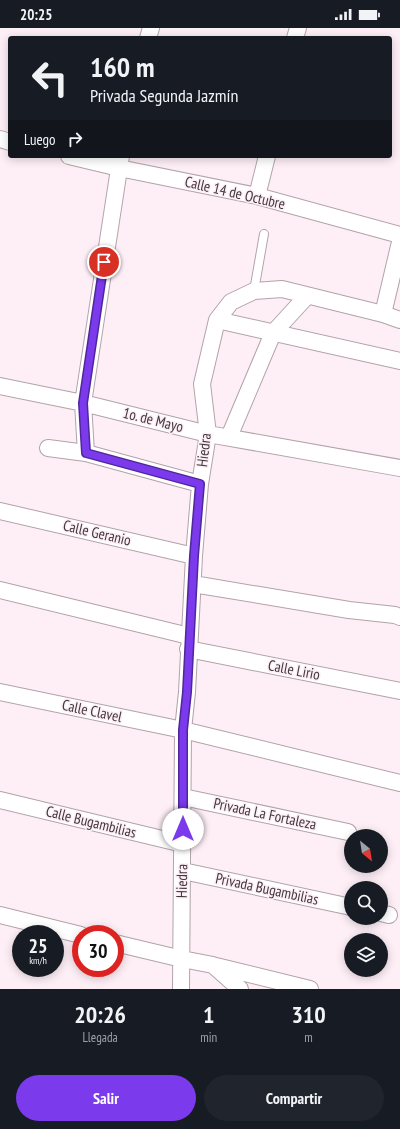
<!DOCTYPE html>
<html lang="es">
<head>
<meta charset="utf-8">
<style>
  :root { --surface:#171b24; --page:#20242c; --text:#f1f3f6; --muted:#9ea1a6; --accent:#7c3aed }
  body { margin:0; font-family:"PT Sans Narrow",sans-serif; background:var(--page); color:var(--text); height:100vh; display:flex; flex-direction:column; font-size:15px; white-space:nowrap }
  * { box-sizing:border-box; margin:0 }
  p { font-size:13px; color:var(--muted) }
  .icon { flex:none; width:22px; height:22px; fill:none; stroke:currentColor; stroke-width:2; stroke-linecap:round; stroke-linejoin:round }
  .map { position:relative; height:961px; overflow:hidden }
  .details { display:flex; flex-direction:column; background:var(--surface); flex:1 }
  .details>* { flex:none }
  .banner { position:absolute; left:8px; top:8px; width:384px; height:122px; border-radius:4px; box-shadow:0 2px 10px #0003; background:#171b24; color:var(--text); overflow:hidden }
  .needle { width:26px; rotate:150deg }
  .tools { position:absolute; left:344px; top:801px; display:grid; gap:8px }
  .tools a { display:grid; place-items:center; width:44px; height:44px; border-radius:50%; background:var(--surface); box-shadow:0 2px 10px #0003; font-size:20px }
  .speed { position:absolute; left:12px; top:897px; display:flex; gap:8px; font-size:20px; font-weight:700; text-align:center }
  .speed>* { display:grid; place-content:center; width:52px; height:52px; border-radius:50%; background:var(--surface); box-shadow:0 2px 10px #0003; line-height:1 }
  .speed small { font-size:10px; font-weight:400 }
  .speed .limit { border:6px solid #d22; background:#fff; color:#111 }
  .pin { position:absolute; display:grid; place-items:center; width:34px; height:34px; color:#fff; margin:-17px; border:2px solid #fff; border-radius:50%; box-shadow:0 1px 4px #0007 }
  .me { position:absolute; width:44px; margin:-22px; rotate:0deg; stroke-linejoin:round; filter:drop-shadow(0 0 3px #0008) }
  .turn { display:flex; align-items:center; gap:14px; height:84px; padding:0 16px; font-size:18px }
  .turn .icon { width:52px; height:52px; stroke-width:2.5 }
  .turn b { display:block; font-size:28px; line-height:34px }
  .then { display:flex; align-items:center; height:38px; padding:0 16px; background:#0003; gap:8px; font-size:15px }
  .eta { display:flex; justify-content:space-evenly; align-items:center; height:68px; text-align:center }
  .eta b { font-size:24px; font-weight:700; line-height:28px }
  .primary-button { display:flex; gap:8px; margin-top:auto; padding:8px 16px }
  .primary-button a { flex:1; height:46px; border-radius:24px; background:var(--accent); color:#fff; font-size:16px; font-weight:700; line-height:46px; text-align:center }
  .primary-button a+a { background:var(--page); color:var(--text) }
  .status { display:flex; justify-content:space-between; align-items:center; height:28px; padding:0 20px; background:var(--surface); direction:ltr }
  .status svg { height:11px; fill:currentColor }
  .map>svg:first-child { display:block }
</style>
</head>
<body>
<div class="status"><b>20:25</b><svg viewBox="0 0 49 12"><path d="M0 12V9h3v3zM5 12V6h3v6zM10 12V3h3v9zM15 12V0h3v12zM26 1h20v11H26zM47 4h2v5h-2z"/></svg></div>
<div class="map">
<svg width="400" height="961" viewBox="0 0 400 961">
  <rect width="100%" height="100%" fill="#feeef6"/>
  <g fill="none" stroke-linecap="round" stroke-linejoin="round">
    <defs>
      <path id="lane" d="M 254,263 L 264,206"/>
      <path id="street" d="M 148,10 L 151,0
        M 295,10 L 298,0
        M 0,111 L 10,114
        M 69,128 L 119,140 L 257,168 L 400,207
        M 257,168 L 267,128
        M 383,286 L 400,214
        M 217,292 L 400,333
        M 0,358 L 83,375 L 208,406 L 400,440
        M 229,409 L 273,305 L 307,268
        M 48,420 L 86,425 L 200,456
        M 86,425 L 83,375 L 121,128
        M 0,483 L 194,528
        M 193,556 L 349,582 L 395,587 L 400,589
        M 0,562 L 189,608
        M 188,621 L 400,663
        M 0,664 L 183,702 L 400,755
        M 183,769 L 348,804
        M 0,772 L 183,816
        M 183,843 L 351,879
        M 381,885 L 389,887
        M 0,887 L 81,907
        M 115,915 L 182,931 L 213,937 L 240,961
        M 216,938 L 310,961
        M 181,961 L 183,702 L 187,664 L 194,528 L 200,456 L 208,406 L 202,356 L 217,292 L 231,274 L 254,263 L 282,261 L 383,286 L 400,292"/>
    </defs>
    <use href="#lane" stroke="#b2a3ab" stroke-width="10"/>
    <use href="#street" stroke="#b2a3ab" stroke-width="18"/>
    <use href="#lane" stroke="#fff" stroke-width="8"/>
    <use href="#street" stroke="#fff" stroke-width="16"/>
  </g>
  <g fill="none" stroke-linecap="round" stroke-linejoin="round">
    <defs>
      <path id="route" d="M 104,234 L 83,375 L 86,425 L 200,456 L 194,528 L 187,664 L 183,702 L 183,801"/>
    </defs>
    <use href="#route" stroke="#51269a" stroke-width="10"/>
    <use href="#route" stroke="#7c3aed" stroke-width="7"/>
  </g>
  <g text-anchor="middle" stroke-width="3" stroke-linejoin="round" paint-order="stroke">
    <g font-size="15" fill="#3f393c" stroke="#feeef6">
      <text transform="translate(235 165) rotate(13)" y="5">Calle 14 de Octubre</text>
      <text transform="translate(153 392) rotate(14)" y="5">1o. de Mayo</text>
      <text transform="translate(204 422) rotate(-83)" y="5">Hiedra</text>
      <text transform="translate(97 505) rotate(13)" y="5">Calle Geranio</text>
      <text transform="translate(294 642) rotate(11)" y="5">Calle Lirio</text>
      <text transform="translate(92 683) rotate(12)" y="5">Calle Clavel</text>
      <text transform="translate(265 786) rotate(12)" y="5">Privada La Fortaleza</text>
      <text transform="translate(91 794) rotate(14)" y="5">Calle Bugambilias</text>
      <text transform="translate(182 853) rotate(-89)" y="5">Hiedra</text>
      <text transform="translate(267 861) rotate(12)" y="5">Privada Bugambilias</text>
    </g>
  </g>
</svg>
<div class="tools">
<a><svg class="needle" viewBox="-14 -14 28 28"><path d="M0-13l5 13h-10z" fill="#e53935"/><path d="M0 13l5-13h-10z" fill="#9ea1a6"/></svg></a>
<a><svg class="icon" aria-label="search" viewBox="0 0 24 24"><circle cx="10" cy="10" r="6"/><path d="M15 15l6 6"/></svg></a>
<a><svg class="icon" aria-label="layers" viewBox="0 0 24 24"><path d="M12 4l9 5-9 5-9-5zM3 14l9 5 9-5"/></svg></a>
</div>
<div class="speed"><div>25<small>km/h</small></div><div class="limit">30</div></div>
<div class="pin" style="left:104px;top:234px;background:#d93025"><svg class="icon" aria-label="arrive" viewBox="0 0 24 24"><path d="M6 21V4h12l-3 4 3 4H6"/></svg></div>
<svg class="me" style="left:183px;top:801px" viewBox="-20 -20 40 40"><circle r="19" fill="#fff"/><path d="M0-13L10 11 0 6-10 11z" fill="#7c3aed"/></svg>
<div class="banner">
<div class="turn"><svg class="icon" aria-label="left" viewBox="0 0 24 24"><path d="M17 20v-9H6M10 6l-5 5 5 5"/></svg><div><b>160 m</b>Privada Segunda Jazmín</div></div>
<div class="then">Luego<svg class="icon" aria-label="right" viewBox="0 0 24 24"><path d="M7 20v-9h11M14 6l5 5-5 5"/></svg></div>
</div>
</div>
<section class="details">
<div class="eta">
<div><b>20:26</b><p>Llegada</p></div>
<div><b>1</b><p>min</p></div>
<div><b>310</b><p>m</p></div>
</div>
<div class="primary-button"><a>Salir</a><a>Compartir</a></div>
</section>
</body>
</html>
